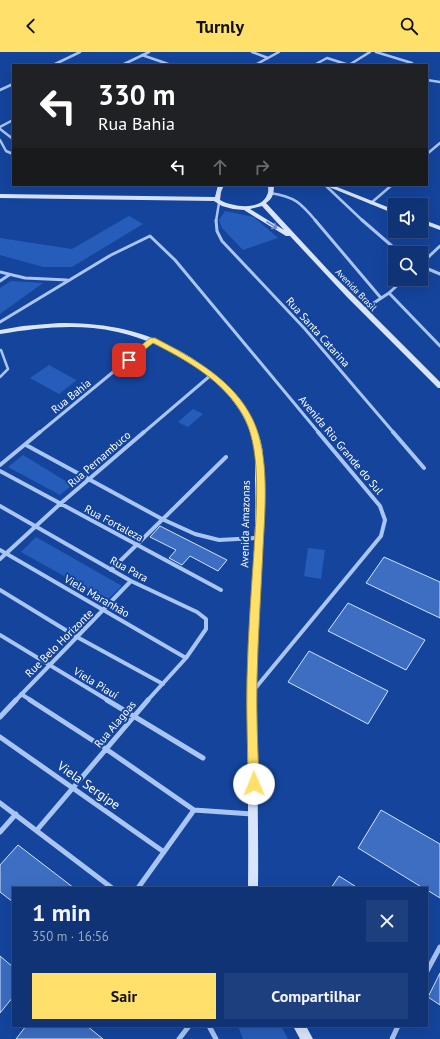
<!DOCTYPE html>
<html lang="pt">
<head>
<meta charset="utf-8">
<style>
  :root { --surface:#0f3375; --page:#1d3f7d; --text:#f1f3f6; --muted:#9baac5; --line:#2f4e87; --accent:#ffe06b }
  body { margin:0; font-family:"PT Sans",sans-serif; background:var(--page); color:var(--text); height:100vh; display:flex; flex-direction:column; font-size:15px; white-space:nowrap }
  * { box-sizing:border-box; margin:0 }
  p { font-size:13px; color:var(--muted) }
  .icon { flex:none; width:22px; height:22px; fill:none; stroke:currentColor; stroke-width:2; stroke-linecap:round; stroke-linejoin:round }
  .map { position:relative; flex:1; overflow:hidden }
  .details { position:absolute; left:12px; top:835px; width:416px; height:140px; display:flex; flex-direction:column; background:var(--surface); border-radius:0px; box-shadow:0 4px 16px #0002,0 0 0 1px var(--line) }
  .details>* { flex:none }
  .guide { position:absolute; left:12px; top:12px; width:416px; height:122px; border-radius:0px; box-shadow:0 4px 16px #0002,0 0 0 1px var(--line); background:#202124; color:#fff; overflow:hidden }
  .tools { position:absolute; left:388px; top:146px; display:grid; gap:8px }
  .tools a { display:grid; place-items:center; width:40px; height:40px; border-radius:0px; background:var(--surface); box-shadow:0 4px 16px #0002,0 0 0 1px var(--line); font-size:20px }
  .pin { position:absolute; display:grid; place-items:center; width:34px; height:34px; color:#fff; margin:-17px; border-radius:8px; box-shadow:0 2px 6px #0006 }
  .me { position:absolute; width:44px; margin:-22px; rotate:359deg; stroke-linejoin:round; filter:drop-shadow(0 0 3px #0008) }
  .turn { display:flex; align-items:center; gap:14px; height:84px; padding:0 20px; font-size:18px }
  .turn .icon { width:52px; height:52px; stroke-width:2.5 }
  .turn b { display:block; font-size:28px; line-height:34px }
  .lanes { display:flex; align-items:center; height:38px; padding:0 20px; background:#0003; justify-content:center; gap:20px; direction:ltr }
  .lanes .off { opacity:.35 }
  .round { display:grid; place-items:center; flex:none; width:42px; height:42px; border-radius:0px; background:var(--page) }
  .head { display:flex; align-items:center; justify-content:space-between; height:68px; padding:0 20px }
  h1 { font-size:24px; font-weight:800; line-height:30px }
  .button { display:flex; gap:8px; margin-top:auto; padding:8px 20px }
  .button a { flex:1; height:46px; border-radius:0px; background:var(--accent); color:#111; font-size:16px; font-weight:800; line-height:46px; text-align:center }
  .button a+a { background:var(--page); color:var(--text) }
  header { display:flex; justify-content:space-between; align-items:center; height:52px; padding:0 20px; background:var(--accent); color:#111; font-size:18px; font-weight:800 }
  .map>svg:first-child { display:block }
</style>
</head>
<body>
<header><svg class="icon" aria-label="back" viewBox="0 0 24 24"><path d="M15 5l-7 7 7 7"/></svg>Turnly<svg class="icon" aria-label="search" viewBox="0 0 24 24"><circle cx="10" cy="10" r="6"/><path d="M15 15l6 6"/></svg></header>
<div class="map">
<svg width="440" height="987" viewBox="0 0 440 987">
  <rect width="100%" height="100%" fill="#14449c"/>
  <path fill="#275dba" d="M 225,159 L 254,165 L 278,186 L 243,198 L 222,176 L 219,168 Z
    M 129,164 L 143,172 L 72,215 L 43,215 L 0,203 L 0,186 L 72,197 Z
    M 11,229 L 43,231 L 0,262 L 0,236 Z
    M 49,313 L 76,328 L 77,328 L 59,342 L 30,326 Z
    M 193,357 L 203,362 L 188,375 L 178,370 Z
    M 23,403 L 72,433 L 60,443 L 8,415 Z
    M 36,485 L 122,534 L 107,548 L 21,500 Z
    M 308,496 L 325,498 L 321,527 L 304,524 Z
    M 238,974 L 281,974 L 288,987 L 243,987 Z"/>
  <path fill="#3d6ec2" stroke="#d1e2fd" d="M 160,474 L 227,508 L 218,519 L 190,504 L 182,513 L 169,506 L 176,498 L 150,485 Z
    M 384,505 L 440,530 L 440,566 L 366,531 Z
    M 348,551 L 425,588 L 406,618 L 328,579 Z
    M 309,599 L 388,639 L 368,672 L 288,630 Z
    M 381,758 L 440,792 L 440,846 L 427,838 L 427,836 L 423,836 L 358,796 Z
    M 18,793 L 74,836 L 13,836 L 13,850 L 0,840 L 0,813 Z
    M 339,824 L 358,836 L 331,836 Z
    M 0,904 L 13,915 L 13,945 L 0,961 Z
    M 440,921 L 440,953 L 428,945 Z
    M 26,974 L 87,974 L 103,987 L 16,987 Z"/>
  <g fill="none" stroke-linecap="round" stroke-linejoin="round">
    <path stroke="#a9c5f3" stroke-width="2.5" d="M 0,325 L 8,317 L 1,298"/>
    <path stroke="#a9c5f3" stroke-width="2.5" d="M 252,0 L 268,6
      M 376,0 L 412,11
      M 142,3 L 171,13
      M 53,13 L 80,0
      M 122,13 L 149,0
      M 255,13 L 279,0
      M 314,13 L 327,6 L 349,13 L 370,0
      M 427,28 L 440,30
      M 0,38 L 13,32
      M 0,75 L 13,68
      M 0,77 L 13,87
      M 0,88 L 6,99 L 13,102
      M 427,102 L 440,91
      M 325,133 L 363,169
      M 270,141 C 295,145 300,150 316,169
      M 371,151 L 392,133
      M 216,169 L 219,151"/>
    <path stroke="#a9c5f3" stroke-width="3" d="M 216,168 L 217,179 L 222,189 L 305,277 L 394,381
      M 315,168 L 381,246
      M 362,168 L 400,201
      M 421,212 L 440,194
      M 421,214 L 440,222
      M 0,220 L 25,226 L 67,228
      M 0,229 L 9,223
      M 389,241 L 440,294
      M 363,258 L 389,241 L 404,227
      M 0,270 L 111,203 L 150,184 L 175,208 L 319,381
      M 39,381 L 152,288
      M 143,381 L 211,323"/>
    <path stroke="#a9c5f3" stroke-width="4" d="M 393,380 L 424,416
      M 26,393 L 162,467 L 195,482 L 219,488 L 258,486
      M 0,413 L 40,380
      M 0,419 L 221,538
      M 0,454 L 131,529 L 197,560 L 206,567 L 206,577 L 186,606 L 147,649
      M 0,498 L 186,606
      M 0,507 L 60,452 L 144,380
      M 111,518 L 226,405
      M 0,538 L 77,585 L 163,632
      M 0,583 L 109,649
      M 253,639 L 381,484 L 385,468 L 380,454 L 318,380
      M 21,642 L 32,649
      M 15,649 L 131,529"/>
    <path stroke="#a9c5f3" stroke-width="5" d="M 30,648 L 106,697 L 194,758
      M 107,648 L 203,706
      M 0,665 L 16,648
      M 0,685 L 164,800
      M 0,751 L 112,836
      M 37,778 L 148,648
      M 0,780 L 16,762
      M 138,836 L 194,758 L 252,762
      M 427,919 L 440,895
      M 209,974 L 216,987
      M 179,987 L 189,974
      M 392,987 L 398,974"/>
    <path fill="#d9e5fd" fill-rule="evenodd" d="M 218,133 L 224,133 L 221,140 L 220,148 C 232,155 261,159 267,143 C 269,140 268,136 268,133 L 274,133 C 274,140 273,147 266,151 L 330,220 L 440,330 L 440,336 L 438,336 L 347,245 L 290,184 L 286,184 L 244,158 L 233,157 L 222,154 L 214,149 L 0,146 L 0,142 L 215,145 ZM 262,154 L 284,178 L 250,157 Z
      M 324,133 L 332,133 L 395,158 L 395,162 Z
      M 421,167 L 440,174 L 440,178 L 421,171 Z
      M 59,271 C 79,271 98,272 118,276 C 175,287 250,333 262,395 C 264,405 262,416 263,426 C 265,481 258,536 257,591 C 255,673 259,754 258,836 L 248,836 C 249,753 246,671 249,588 C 251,534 257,481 255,427 C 255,415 256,404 254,393 C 240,326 156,282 93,276 C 62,273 30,277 0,282 L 0,278 L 23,274 Z
      M 293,974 L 306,974 L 313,987 L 300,987 Z"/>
  </g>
  <defs><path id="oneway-shaft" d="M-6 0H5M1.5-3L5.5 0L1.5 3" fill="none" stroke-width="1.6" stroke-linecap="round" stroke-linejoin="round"/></defs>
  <use stroke="#6d8cc8" href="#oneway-shaft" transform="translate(272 173) rotate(32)"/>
  <path fill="#ffe06b" stroke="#a69246" d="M 150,286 L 155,286 C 193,306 234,328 253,368 C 270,404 265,457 263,496 C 261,540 258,583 257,626 C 256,661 258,697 259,732 L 258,736 L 254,737 L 250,736 L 248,732 C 248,697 246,661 247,626 C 248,584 251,541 254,499 C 256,461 262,402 245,367 C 226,330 188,309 153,291 L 131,309 L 126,309 L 126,306 Z"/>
  <g text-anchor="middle" stroke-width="4" stroke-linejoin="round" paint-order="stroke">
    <g font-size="9" fill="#fff" stroke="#14449c">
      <text transform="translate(356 238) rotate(46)" y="3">Avenida Brasil</text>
    </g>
    <g font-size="11" fill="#fff" stroke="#14449c">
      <text transform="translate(318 280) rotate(48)" y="4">Rua Santa Catarina</text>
      <text transform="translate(71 344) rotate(-39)" y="4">Rua Bahia</text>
      <text transform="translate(341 393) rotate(50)" y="4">Avenida Rio Grande do Sul</text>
      <text transform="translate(99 407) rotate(-41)" y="4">Rua Pernambuco</text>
      <text transform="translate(114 471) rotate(28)" y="4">Rua Fortaleza</text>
      <text transform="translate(245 472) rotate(-89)" y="4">Avenida Amazonas</text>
      <text transform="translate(129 517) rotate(28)" y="4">Rua Para</text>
      <text transform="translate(97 544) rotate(30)" y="4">Viela Maranhão</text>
      <text transform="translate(59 591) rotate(-45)" y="4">Rue Belo Horizonte</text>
      <text transform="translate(96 631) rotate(31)" y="4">Viela Piauí</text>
      <text transform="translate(115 672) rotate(-50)" y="4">Rua Alagoas</text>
    </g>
    <g font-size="13" fill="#fff" stroke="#14449c">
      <text transform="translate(89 733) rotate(35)" y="5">Viela Sergipe</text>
    </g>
  </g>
</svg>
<div class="tools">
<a><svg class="icon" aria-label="sound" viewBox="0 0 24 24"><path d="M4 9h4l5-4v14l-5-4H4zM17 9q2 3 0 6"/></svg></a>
<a><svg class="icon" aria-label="search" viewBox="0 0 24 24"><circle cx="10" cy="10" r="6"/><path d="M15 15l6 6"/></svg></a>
</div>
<div class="pin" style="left:129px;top:308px;background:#d93025"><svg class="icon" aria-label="arrive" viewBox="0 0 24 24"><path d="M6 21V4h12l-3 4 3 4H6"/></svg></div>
<svg class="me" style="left:254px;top:732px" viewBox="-20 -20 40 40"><circle r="19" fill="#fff"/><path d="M0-13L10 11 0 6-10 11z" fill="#ffe06b"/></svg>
<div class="guide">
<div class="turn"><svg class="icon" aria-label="left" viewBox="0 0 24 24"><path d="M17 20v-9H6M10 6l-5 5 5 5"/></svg><div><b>330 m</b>Rua Bahia</div></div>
<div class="lanes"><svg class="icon" aria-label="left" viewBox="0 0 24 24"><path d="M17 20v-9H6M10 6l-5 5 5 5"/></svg><svg class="icon off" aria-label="ahead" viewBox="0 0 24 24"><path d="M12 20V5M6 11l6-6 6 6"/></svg><svg class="icon off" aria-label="right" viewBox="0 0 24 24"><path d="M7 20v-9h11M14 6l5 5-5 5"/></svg></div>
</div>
<section class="details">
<div class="head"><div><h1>1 min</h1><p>350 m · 16:56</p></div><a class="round"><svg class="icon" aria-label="close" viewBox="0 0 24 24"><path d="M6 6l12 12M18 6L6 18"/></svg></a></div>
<div class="button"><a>Sair</a><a>Compartilhar</a></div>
</section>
</div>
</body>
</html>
